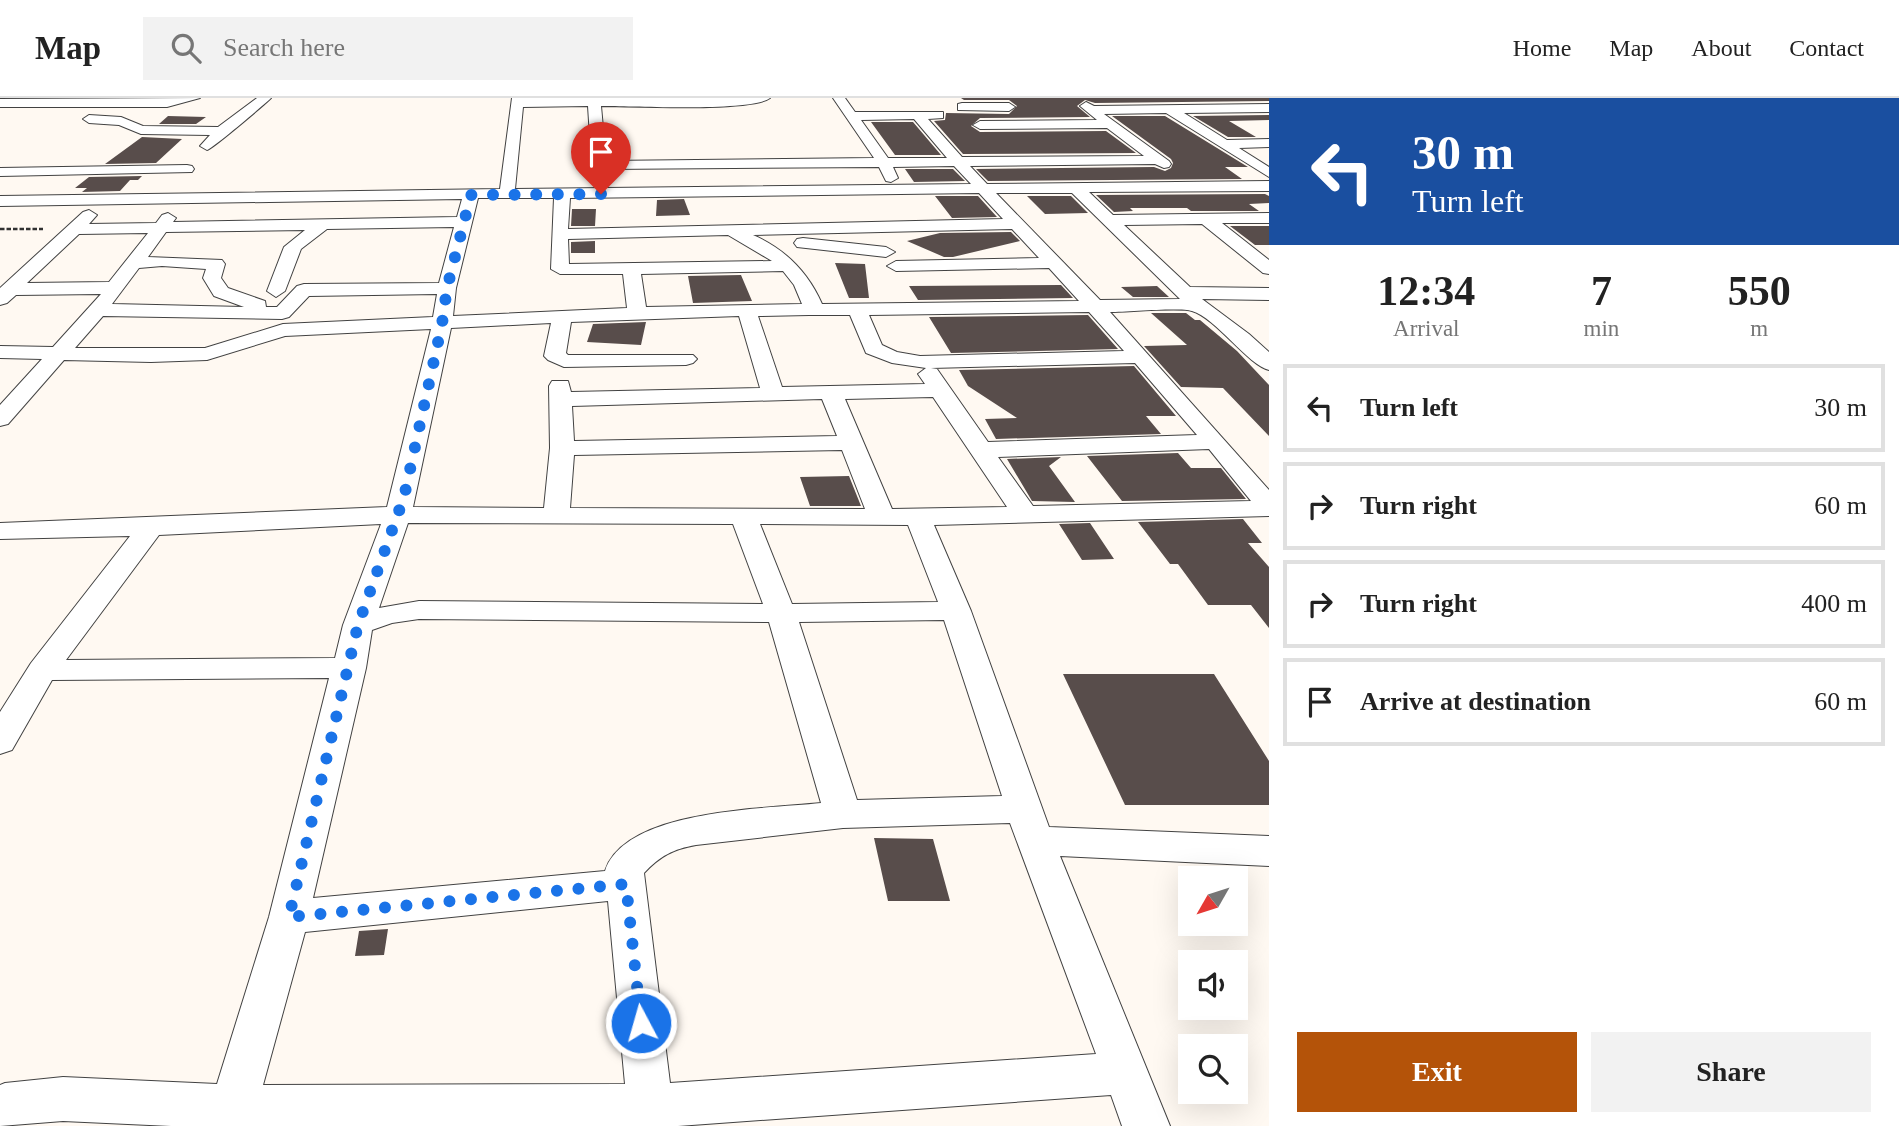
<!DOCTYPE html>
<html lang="en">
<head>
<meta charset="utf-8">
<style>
  :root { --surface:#fff; --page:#f2f2f2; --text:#222; --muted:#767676; --line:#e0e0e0; --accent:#b45309 }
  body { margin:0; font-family:Georgia,serif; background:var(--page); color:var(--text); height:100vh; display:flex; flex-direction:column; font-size:26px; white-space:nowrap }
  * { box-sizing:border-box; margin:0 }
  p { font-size:23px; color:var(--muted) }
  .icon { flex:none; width:38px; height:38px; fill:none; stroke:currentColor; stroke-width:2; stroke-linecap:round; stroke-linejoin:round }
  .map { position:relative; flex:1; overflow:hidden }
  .details { display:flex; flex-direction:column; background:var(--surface); width:630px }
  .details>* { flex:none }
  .top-card { background:#1a4fa0; color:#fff; overflow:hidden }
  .needle { width:46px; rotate:231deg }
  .controls { position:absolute; left:1178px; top:768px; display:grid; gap:14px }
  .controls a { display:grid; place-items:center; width:70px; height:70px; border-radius:0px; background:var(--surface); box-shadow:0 7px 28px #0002; font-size:35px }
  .pin { position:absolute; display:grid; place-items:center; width:60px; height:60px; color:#fff; margin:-72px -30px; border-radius:50% 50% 50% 0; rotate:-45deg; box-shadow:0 0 7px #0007 }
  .pin .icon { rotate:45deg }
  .me { position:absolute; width:77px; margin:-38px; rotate:354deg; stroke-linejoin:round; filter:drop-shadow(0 0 5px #0008) }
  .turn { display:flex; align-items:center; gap:24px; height:147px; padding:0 28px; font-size:32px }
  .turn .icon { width:91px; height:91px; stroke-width:2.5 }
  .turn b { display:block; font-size:49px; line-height:60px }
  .eta { display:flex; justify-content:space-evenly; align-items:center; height:119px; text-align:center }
  .eta b { font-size:42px; font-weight:700; line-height:49px }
  .action { display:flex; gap:14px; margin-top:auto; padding:14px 28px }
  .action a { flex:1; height:80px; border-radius:0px; background:var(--accent); color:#fff; font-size:28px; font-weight:700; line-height:80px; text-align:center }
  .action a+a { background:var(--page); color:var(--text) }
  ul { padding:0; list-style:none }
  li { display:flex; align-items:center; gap:21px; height:88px; margin:0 14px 10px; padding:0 14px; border:4px solid var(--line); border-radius:0px }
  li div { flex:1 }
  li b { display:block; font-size:26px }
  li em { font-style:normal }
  header { display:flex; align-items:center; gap:42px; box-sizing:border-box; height:98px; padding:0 35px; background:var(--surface); border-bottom:2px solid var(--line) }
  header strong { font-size:33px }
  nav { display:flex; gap:38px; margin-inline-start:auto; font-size:24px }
  .search { width:490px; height:63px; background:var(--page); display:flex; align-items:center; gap:18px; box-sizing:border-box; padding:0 24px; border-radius:0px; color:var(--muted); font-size:26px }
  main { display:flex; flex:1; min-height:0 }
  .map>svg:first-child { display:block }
</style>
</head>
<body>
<header>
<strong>Map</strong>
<div class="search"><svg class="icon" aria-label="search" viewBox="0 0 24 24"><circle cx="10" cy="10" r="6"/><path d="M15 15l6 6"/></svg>Search here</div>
<nav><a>Home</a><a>Map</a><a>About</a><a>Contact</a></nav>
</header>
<main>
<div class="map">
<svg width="1269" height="1028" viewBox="0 0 1269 1028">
  <rect width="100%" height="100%" fill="#fff9f2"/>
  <path fill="#584d4b" d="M 961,0 L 1269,0 L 1269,3 L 1095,5 L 1085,2 L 1077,8 L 1090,19 L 980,20 L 971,28 L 980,34 L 1106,33 L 1136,55 L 963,56 L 934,23 L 945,22 L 946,15 L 1009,16 L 1017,8 L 1009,2 L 964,2 Z
    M 1269,17 L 1269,22 L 1229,23 L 1256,39 L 1228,39 L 1193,18 Z
    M 168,18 L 206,19 L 196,26 L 159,26 Z
    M 1112,18 L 1165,18 L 1248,69 L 1225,69 L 1242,81 L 988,83 L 976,71 L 1154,69 L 1165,73 L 1171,70 L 1173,65 L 1171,61 Z
    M 871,24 L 913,24 L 941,57 L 895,57 Z
    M 142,39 L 182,41 L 156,65 L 105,66 Z
    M 905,71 L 953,71 L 965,83 L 914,84 Z
    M 142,78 L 138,82 L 130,82 L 120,93 L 82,94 L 87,90 L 75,90 L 89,79 Z
    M 1265,96 L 1269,98 L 1269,105 L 1249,106 L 1259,113 L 1191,113 L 1187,110 L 1130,110 L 1133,113 L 1114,114 L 1096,97 Z
    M 935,98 L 978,98 L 997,119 L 952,120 Z
    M 1027,98 L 1071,98 L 1088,115 L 1045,116 Z
    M 684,101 L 690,117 L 656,118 L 657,102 Z
    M 572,111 L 596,111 L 595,128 L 571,128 Z
    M 1230,128 L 1269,128 L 1269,147 L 1255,147 Z
    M 1011,134 L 1020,143 L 953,159 L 944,159 L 907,143 L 940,135 Z
    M 595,143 L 595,155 L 571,155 L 571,144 Z
    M 835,165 L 865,166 L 869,200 L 849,200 Z
    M 741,177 L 752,203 L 693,205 L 688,178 Z
    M 1061,187 L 1073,200 L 918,202 L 909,188 Z
    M 1157,188 L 1169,199 L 1133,199 L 1121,189 Z
    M 1151,215 L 1186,215 L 1195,222 L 1200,222 L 1237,253 L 1269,287 L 1269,338 L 1223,290 L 1181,289 L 1144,248 L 1187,247 Z
    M 1088,217 L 1118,251 L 951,255 L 929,219 Z
    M 646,224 L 641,247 L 587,244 L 593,226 Z
    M 1134,268 L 1176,318 L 1146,318 L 1161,336 L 996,341 L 985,321 L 1017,320 L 968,288 L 959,272 Z
    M 1178,355 L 1191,370 L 1221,370 L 1246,401 L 1122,403 L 1087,358 Z
    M 1061,359 L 1049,368 L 1075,404 L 1032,403 L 1007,361 Z
    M 849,378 L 861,408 L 810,408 L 800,379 Z
    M 1243,421 L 1262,445 L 1248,445 L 1269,469 L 1269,530 L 1251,507 L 1208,507 L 1178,466 L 1170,466 L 1138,424 Z
    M 1090,425 L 1114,461 L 1082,462 L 1059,426 Z
    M 1063,576 L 1214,576 L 1269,663 L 1269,707 L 1125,707 Z
    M 874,740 L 933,741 L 950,803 L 888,803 Z
    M 388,831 L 384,857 L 355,858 L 359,833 Z"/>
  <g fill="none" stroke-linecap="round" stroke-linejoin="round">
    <defs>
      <path id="minor" d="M 200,0 L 167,9 L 0,9 L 0,1 Z
        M 257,0 L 271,0 C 265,6 212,51 207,52 L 200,48 L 210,37 L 141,36 L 119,27 L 89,25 L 83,21 L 89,17 L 121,19 L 143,28 L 218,29 Z
        M 512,0 L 770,0 C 752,14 631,8 601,8 L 606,63 L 874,60 L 833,0 L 845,0 L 855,14 L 943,14 L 943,20 L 928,21 L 962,59 L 1144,58 L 1107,30 L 980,31 L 973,27 L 980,23 L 1097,22 L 1080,8 L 1086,4 L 1094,8 L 1269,6 L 1269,14 L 1184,15 L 1227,42 L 1269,41 L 1269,49 L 1239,50 L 1269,69 L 1269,79 L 1166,15 L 1104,16 L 1169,63 L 1171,66 L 1169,69 L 1164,70 L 1155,66 L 970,68 L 987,86 L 1269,83 L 1269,93 L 1089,94 L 1113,117 L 1269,115 L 1269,125 L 1222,125 L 1269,162 L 1269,176 L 1263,175 L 1202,126 L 1124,127 L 1190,189 L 1269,190 L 1269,202 L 1202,201 L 1249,236 L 1269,254 L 1269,272 C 1248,267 1216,220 1192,213 C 1180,209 1127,214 1110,214 L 1269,392 L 1269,418 L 934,427 L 971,513 L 1049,729 L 1269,738 L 1269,768 L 1060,758 L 1170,1028 L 1122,1028 L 1111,997 L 678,1028 L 171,1028 L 63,1023 L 0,1028 L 0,987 L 5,985 L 63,979 L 217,986 L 269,819 L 329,580 L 52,582 L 12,652 L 0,656 L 0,614 L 31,565 L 130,438 L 0,441 L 0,425 L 387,409 L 431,231 L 285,238 L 207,262 L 151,264 L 64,262 L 8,326 L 0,328 L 0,307 L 42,261 L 0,260 L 0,248 L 53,249 L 101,196 L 16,197 L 7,205 L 0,207 L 0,190 L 83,114 L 89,112 L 97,117 L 89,126 L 156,125 L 162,117 L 168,115 L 176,120 L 173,124 L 457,119 L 462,101 L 0,108 L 0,98 L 500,91 ZM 588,8 L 593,85 L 601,90 L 609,85 L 607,71 L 879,69 L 886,83 L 891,84 L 898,80 L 893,69 L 954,68 L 971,86 L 515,91 L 523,9 ZM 914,21 L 947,60 L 888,60 L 861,22 ZM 979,95 L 1003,121 L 568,131 L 570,100 ZM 996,95 L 1072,95 L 1180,201 L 1100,202 ZM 478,100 L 554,100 L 551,171 L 560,176 L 623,176 L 627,210 L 453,218 L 456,190 ZM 454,129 L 439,185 L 304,186 L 297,188 L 277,209 L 266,209 L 265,203 L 228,190 L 221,180 L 225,166 L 222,162 L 148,159 L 166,134 L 305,132 L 284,149 L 267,193 L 276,199 L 285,193 L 301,151 L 327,131 ZM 1012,131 L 1039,160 L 896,163 L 887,168 L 896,173 L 1049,170 L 1079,203 L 822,206 C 808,174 785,151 753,137 ZM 148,135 L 109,184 L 27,185 L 79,136 ZM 728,137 L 772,163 L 569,166 L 568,141 ZM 162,168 L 206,171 L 203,180 L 214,198 L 244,209 L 112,206 L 139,170 ZM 783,173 L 794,187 L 802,206 L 646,209 L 641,176 ZM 437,196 L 433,219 L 283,226 L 205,250 L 75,250 L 103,218 L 282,221 L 289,219 L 309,198 ZM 1089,214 L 1124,253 L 920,258 L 897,254 L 882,247 L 869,217 ZM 809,217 L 850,217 L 866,255 L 892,265 L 926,270 L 918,276 L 925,286 L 782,289 L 758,218 ZM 739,218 L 760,290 L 571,294 L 568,283 L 552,283 L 549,288 L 550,350 L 544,410 L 413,409 L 451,230 L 551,225 L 544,258 L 548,262 L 564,269 L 686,267 L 693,265 L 697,261 L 693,257 L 568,257 L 566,255 L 571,224 ZM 1135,265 L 1197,337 L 988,344 L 937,271 L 931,270 ZM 933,299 L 1007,409 L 892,411 L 845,301 ZM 822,301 L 837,338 L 574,343 L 572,308 ZM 1209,351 L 1251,403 L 1033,408 L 998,359 ZM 842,352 L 865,411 L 570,410 L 574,357 ZM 408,425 L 733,426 L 763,506 L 419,503 L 379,510 ZM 381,426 L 343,527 L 335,560 L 66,562 L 159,437 ZM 760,426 L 908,427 L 938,504 L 792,506 ZM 419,521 L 769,524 L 821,705 C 766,711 625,711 605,773 L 313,800 L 366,570 L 372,532 L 392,525 ZM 944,522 L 1002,698 L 857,702 L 799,524 ZM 1010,725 L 1096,956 L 670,985 L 644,775 C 660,758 673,751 696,747 L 843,730 ZM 608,803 L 625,986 L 263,987 L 305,834 Z
        M 962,5 L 1009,5 L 1015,9 L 1009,13 L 958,12 L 958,6 Z
        M 187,67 L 192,68 L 194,71 L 192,74 L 0,78 L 0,70 Z
        M 803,140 L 886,149 L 895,154 L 886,159 L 797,149 L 794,145 L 797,141 Z"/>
    </defs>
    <use href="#minor" stroke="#424242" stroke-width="2"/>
    <path stroke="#313131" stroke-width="2.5" stroke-dasharray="4.5 2" stroke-linecap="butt" d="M 0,131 L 43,131"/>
    <use href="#minor" fill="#fff" fill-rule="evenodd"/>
  </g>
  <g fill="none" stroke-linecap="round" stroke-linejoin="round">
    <path stroke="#1a73e8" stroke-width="12" stroke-dasharray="0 21.6" d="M 601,96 L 471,97 L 447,190 L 442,226 L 404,399 L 358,527 L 289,819 L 626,786 L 641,925"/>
  </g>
</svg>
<div class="controls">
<a><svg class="needle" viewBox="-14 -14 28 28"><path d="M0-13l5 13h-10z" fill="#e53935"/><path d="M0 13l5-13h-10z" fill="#767676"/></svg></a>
<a><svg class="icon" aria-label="sound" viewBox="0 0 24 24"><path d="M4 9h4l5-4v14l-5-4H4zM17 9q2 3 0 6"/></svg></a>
<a><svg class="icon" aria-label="search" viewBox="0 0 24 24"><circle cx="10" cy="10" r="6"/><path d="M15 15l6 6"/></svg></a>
</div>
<div class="pin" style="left:601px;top:96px;background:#d93025"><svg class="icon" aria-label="arrive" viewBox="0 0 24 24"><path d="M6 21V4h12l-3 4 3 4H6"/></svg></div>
<svg class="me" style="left:641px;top:925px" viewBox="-20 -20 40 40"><circle r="17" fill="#1a73e8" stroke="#fff" stroke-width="3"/><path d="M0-11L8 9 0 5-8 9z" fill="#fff"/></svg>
</div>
<section class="details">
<div class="top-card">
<div class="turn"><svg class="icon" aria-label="left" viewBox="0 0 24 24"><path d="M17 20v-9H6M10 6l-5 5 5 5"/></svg><div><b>30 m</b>Turn left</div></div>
</div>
<div class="eta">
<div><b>12:34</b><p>Arrival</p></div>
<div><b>7</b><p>min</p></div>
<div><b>550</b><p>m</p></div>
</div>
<ul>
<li><svg class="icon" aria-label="left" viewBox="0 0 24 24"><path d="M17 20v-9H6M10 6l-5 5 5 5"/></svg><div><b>Turn left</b></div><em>30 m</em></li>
<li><svg class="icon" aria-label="right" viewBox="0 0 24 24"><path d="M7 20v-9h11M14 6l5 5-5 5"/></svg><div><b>Turn right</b></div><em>60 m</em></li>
<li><svg class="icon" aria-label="right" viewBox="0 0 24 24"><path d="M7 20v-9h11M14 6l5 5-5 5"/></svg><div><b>Turn right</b></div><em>400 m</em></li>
<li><svg class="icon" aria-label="arrive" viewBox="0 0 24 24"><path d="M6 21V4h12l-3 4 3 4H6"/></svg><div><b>Arrive at destination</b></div><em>60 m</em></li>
</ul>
<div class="action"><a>Exit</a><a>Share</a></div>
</section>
</main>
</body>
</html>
